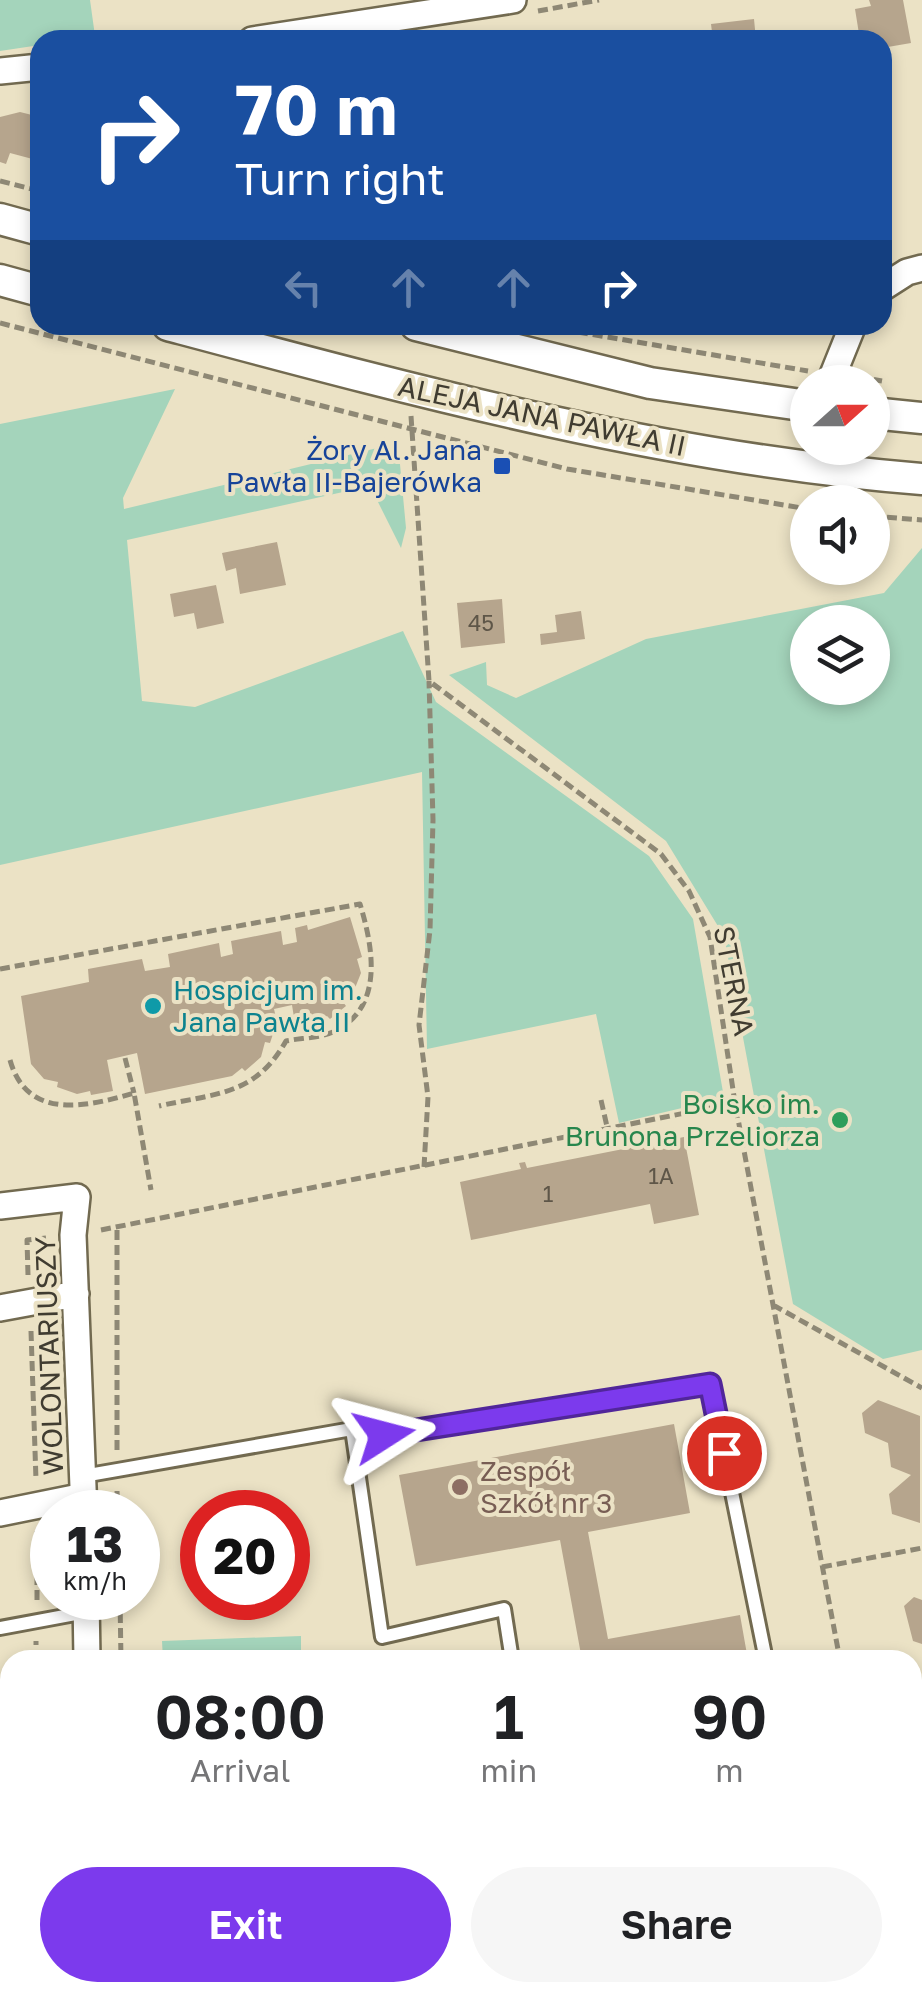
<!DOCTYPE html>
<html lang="en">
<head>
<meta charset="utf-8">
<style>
  :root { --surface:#fff; --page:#f6f6f6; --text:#202124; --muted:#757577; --accent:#7c3aed }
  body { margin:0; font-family:"Golos Text",sans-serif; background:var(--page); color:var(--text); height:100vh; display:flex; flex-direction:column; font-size:38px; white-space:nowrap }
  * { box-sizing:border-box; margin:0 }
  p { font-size:32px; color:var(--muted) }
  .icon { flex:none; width:55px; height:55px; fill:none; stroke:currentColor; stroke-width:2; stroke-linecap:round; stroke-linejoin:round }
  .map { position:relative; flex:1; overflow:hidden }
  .sheet { position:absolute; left:0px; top:1650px; width:922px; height:352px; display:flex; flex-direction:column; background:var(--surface); border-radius:30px 30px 0 0; box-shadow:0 5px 15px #0003 }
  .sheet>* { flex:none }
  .banner { position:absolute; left:30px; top:30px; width:862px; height:305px; border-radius:30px; box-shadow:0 5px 15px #0003; background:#1a4fa0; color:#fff; overflow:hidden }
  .needle { width:65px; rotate:69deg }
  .fabs { position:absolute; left:790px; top:365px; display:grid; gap:20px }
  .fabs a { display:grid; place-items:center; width:100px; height:100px; border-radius:50%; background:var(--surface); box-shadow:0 5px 15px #0003; font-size:50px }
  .speed { position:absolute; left:30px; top:1490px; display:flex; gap:20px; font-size:50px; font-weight:700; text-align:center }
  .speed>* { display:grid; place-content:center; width:130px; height:130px; border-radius:50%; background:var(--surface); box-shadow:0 5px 15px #0003; line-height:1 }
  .speed small { font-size:25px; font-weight:400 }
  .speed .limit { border:15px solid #d22; background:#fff; color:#111 }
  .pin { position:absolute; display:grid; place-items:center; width:85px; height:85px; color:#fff; margin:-42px; border:5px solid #fff; border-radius:50%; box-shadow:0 2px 10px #0007 }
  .me { position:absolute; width:110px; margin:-55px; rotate:81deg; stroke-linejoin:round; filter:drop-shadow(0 0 8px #0008) }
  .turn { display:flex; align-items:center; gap:35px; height:210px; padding:0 40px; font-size:45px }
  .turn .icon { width:130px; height:130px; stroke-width:2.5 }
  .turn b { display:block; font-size:70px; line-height:85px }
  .lanes { display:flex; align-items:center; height:95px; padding:0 40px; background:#0003; justify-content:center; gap:50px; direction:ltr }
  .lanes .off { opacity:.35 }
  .eta { display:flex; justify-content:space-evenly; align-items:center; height:170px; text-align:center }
  .eta b { font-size:60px; font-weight:600; line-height:70px }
  .action { display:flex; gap:20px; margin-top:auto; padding:20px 40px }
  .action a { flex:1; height:115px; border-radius:60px; background:var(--accent); color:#fff; font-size:40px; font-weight:600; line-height:115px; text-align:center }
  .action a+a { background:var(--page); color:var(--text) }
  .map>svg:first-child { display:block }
</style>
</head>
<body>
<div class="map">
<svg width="922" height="2002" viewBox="0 0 922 2002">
  <rect width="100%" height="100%" fill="#ebe2c5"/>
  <path fill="#a4d4bb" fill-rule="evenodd" d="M 0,0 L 90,0 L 95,36 L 40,40 L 40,45 L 0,51 Z
    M 175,389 L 123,498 L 124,509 L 398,443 L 406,528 L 401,548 L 370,486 L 127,540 L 142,701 L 195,707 L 403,631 L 436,702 L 649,856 L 693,919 L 724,1098 L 619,1123 L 596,1014 L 427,1049 L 422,772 L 0,865 L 0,424 Z
    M 922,548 L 922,1350 L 883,1359 L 793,1304 L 724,936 L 666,841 L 449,675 L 486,662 L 487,685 L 516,698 L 646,639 L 884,593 ZM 872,622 L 872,688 L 808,688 L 808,622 Z
    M 301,1636 L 301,1660 L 163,1660 L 162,1641 Z
    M 176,1993 L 314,1993 L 314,2001 L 177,2001 Z"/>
  <path fill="#b6a58d" d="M 869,0 L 903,0 L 911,43 L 882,48 L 882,40 L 860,40 L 855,9 L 871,6 Z
    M 754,19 L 756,40 L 713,40 L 711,24 Z
    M 583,34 L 584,40 L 559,40 L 559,38 Z
    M 20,112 L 40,117 L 40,161 L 10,153 L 6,164 L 0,162 L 0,117 Z
    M 882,183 L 891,215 L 882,217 Z
    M 277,542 L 286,585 L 240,594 L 236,568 L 226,571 L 222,553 Z
    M 216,585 L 224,623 L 197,629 L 194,613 L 174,617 L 170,594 Z
    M 502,599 L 505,643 L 461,648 L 457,603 Z
    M 581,611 L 585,639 L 541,645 L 540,634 L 557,632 L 555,615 Z
    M 350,917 L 362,957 L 357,959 L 361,973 L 353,993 L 343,1002 L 346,1006 L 330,1019 L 327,1016 L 316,1021 L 317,1026 L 296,1030 L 292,1005 L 274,1009 L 277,1022 L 270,1043 L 265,1042 L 261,1057 L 245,1071 L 242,1068 L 232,1076 L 145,1094 L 137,1053 L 107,1060 L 113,1091 L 91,1095 L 90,1091 L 77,1094 L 57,1087 L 58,1082 L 44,1079 L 31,1064 L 21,996 L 89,982 L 88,969 L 142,959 L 145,971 L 170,967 L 168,954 L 219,943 L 221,957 L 233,954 L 231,941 L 281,931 L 283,945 L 297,942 L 295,928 L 307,925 L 308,930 Z
    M 684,1137 L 699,1215 L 654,1224 L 650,1204 L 471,1240 L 460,1182 L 521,1169 L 519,1163 L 525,1162 L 527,1168 Z
    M 878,1400 L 920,1416 L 920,1523 L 892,1514 L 889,1494 L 911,1475 L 891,1467 L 888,1443 L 865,1433 L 862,1413 Z
    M 674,1424 L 690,1513 L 588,1532 L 608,1639 L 740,1615 L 748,1660 L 582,1660 L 560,1540 L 416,1566 L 399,1475 Z
    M 914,1597 L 922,1600 L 922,1644 L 913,1641 L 904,1606 Z
    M 0,1700 L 6,1723 L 0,1724 Z
    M 438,1992 L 559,1992 L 560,2002 L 440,2002 Z"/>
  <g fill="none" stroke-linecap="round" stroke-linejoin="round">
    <defs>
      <path id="service" d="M 352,1429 L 382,1637 L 504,1609 L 512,1660
        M 83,1476 L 352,1429 L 384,1435 L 710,1384 L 766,1660
        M 0,1628 L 86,1612"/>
      <path id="minor" d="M 252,40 L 513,0
        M 0,71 L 40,67
        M 882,288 L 907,272 L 922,268
        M 830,382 L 853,325
        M 0,1206 L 77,1197 L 73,1235 L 84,1512
        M 0,1308 L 76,1294
        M 0,1513 L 84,1496
        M 86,1598 L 87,1660
        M 0,1929 L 10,1927
        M 71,2002 L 72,1992"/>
      <path id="tertiary" d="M 0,219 L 40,230
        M 0,280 L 40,291
        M 168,325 C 415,391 666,459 922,479
        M 416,325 L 650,383 L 808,406
        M 872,413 L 922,418"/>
    </defs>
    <use href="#service" stroke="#726a50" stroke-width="18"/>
    <use href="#minor" stroke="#726a50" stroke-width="30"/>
    <use href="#tertiary" stroke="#726a50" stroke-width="35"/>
    <path stroke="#8e8875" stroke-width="5" stroke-dasharray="10 5" stroke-linecap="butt" d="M 538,11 L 599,0
      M 0,181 L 40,191
      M 0,323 L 567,469 L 808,509
      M 578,332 L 808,371
      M 859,377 L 882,381
      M 411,416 L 429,681 L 661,854 L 689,891 L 710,937 L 735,1103 L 840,1660
      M 872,516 L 922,520
      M 0,969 L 360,904 C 373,947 385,1008 333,1032 C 320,1038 300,1038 286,1041 C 255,1096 216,1093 159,1106
      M 125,1058 L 134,1093
      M 10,1060 C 27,1121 87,1107 134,1093 L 151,1190
      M 601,1100 L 608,1131
      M 424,1167 L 428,1097 L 419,1025 L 430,930 L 433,820 L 429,681
      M 101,1230 L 735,1103
      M 28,1275 L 27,1240 L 46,1238
      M 773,1305 L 922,1388
      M 31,1331 L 36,1480
      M 117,1450 L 117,1227
      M 117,1491 L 118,1512
      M 822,1567 L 922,1548
      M 120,1598 L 121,1660
      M 37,1600 L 37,1531
      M 36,1660 L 36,1641
      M 912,1873 L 922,1895
      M 18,1992 L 20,2002
      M 109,1992 L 109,2002"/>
    <use href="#service" stroke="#fff" stroke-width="12"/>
    <use href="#minor" stroke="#fff" stroke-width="25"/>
    <use href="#tertiary" stroke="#fff" stroke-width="30"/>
  </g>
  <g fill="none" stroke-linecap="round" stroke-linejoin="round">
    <defs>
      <path id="route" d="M 384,1435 L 710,1384 L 724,1453"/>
    </defs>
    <use href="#route" stroke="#51269a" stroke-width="25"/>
    <use href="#route" stroke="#7c3aed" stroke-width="18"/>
  </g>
  <rect fill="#1a4fb4" stroke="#ebe2c5" stroke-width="4" x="492" y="456" width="20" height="20" rx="5"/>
  <circle fill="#0f9aa8" stroke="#ebe2c5" stroke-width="4" cx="153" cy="1006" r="10"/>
  <circle fill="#2e9e5b" stroke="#ebe2c5" stroke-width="4" cx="840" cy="1120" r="10"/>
  <circle fill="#8d6e63" stroke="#ebe2c5" stroke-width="4" cx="460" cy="1487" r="10"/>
  <g text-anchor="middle" stroke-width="8" stroke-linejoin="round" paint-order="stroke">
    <g font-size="22" fill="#5e5648">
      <text x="481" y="631">45</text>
      <text x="661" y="1184">1A</text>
      <text x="548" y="1202">1</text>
    </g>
    <g font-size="28" fill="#403c31" stroke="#ebe2c5">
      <text transform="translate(542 416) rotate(12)" y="10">ALEJA JANA PAWŁA II</text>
      <text transform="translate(734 981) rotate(79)" y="10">STERNA</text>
      <text transform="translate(49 1356) rotate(-92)" y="10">WOLONTARIUSZY</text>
    </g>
    <g font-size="28" fill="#164399" stroke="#ebe2c5" text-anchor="end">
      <text x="482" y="460">Żory Al. Jana<tspan x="482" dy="32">Pawła II-Bajerówka</tspan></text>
    </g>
    <g font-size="28" fill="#0d838f" stroke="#ebe2c5" text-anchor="start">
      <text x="173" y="1000">Hospicjum im.<tspan x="173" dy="32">Jana Pawła II</tspan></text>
    </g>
    <g font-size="28" fill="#27864d" stroke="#ebe2c5" text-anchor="end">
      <text x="820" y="1114">Boisko im.<tspan x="820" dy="32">Brunona Przeliorza</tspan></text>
    </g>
    <g font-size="28" fill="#785e54" stroke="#ebe2c5" text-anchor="start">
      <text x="480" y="1481">Zespół<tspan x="480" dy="32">Szkół nr 3</tspan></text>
    </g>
  </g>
</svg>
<div class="fabs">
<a><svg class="needle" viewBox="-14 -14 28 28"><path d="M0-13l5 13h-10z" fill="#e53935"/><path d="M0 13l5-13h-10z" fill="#757577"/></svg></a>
<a><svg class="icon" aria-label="sound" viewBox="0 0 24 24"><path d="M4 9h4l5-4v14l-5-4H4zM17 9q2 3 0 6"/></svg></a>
<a><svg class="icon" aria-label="layers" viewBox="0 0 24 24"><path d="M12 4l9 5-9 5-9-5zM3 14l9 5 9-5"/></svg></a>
</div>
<div class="speed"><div>13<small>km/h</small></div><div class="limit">20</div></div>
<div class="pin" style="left:724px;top:1453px;background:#d93025"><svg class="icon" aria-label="arrive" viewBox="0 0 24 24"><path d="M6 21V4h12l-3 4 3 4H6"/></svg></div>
<svg class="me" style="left:384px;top:1435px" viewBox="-20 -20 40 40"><path d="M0-17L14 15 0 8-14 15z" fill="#7c3aed" stroke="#fff" stroke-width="4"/></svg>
<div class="banner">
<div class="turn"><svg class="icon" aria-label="right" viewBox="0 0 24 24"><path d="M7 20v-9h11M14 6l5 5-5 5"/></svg><div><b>70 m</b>Turn right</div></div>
<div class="lanes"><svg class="icon off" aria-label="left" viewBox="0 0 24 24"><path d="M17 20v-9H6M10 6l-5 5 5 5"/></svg><svg class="icon off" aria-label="ahead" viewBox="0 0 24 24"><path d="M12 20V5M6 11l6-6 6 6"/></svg><svg class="icon off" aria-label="ahead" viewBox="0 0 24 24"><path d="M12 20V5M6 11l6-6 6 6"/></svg><svg class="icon" aria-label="right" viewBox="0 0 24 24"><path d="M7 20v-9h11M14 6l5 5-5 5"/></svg></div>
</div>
<section class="sheet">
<div class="eta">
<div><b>08:00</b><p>Arrival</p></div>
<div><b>1</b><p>min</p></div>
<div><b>90</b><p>m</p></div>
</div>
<div class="action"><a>Exit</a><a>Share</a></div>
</section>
</div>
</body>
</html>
